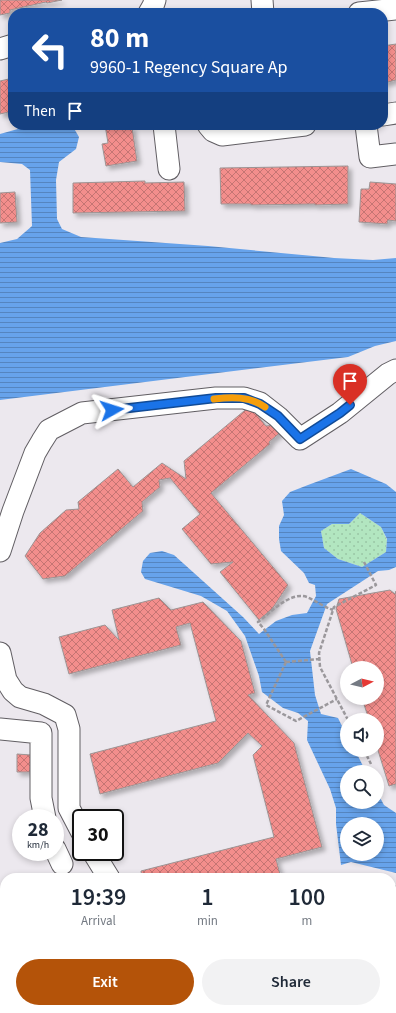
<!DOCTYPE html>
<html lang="en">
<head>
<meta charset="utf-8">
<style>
  :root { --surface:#fff; --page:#f2f2f3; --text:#1f2937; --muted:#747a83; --accent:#b45309 }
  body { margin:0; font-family:"Source Sans 3",sans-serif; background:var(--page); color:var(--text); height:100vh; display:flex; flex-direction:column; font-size:15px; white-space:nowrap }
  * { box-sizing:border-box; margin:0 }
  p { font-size:13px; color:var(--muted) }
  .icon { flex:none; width:22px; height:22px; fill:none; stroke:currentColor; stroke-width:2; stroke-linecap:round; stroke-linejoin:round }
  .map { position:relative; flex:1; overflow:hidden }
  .side { position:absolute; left:0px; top:873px; width:396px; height:140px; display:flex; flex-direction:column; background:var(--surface); border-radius:16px 16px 0 0; box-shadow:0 2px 6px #0003 }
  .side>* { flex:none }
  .hud { position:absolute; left:8px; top:8px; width:380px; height:122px; border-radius:16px; box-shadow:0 2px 6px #0003; background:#1a4fa0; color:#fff; overflow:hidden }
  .needle { width:26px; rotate:83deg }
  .fabs { position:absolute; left:340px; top:661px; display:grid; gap:8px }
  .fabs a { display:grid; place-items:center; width:44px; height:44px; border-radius:50%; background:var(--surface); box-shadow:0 2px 6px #0003; font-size:20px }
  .speed { position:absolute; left:12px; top:809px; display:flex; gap:8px; font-size:20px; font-weight:700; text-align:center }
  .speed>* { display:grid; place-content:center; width:52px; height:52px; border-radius:50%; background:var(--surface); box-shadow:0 2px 6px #0003; line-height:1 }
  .speed small { font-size:10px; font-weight:400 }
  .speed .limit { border:2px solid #111; border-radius:6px; background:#fff; color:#111 }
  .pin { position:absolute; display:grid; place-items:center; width:34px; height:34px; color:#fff; margin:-41px -17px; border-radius:50% 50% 50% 0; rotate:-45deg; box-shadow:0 0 4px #0007 }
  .pin .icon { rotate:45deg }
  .me { position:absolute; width:44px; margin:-22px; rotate:84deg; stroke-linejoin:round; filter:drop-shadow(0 0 3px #0008) }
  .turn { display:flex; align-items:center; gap:14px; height:84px; padding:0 16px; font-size:18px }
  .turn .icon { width:52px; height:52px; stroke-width:2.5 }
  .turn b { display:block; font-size:28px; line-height:34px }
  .then { display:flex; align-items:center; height:38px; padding:0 16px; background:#0003; gap:8px; font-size:15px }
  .eta { display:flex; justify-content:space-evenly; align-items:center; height:68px; text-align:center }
  .eta b { font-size:24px; font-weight:600; line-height:28px }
  .cta { display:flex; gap:8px; margin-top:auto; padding:8px 16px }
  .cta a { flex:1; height:46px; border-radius:24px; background:var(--accent); color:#fff; font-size:16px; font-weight:600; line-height:46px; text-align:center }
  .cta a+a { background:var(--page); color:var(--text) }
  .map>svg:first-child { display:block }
</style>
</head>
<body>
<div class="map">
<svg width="396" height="1013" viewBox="0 0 396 1013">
  <defs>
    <pattern id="grass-dots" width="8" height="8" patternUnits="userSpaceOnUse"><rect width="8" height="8" fill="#b2e6c0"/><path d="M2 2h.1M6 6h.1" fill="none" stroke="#99c6a5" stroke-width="1.8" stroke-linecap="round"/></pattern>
    <pattern id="forest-firs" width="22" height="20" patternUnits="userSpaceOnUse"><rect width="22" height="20" fill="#b2e6c0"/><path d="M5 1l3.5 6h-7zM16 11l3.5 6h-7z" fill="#99c6a5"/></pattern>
    <pattern id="water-rules" width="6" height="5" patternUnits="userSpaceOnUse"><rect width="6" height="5" fill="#67a3eb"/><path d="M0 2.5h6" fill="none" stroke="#5585bf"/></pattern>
    <pattern id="building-cross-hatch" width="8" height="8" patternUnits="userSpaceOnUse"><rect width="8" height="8" fill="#f38e8c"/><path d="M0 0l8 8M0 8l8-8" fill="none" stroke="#c57473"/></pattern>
    <filter id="shadow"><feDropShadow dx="3.5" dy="3.5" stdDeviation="2" flood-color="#0004"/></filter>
  </defs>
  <rect width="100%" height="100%" fill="#ece8ee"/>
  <path fill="url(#grass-dots)" d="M 360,513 L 381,527 L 387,540 L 386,552 L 362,567 L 338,559 L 324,548 L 321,531 L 332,524 L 349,524 Z"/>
  <path fill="url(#forest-firs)" d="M 396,915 L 396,1013 L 291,1013 L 290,1008 L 391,1008 L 391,916 Z
    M 5,973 L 5,1008 L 254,1008 L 255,1013 L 0,1013 L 0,974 Z"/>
  <path fill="url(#water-rules)" fill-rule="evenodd" d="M 32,125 L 72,125 L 79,137 L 76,149 L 59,162 L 56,180 L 57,219 L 62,229 L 81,237 L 208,246 L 334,258 L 373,260 L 396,258 L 396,341 L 375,346 L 348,357 L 0,400 L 0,243 L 17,239 L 32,226 L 30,170 L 22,164 L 0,162 L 0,134 Z
    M 351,469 L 386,484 L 396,492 L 396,567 L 389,570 L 378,571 L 327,604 L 310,651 L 315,695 L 321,714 L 338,718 L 347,736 L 347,750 L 355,750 L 366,772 L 347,772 L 347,802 L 377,802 L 377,792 L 384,805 L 396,813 L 396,873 L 351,862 L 341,865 L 336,824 L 336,808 L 330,789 L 307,740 L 308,721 L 298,713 L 283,708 L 262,692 L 259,676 L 245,636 L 227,611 L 201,596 L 145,579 L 141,572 L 143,561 L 150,553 L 162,551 L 174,555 L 243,617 L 259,634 L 276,621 L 292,615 L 307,613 L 316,596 L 315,585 L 309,583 L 304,573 L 281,551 L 279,539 L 279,526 L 284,515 L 282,501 L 290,492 L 308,485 ZM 360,513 L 381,527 L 387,539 L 386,552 L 362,567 L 338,559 L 324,548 L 321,531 L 332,524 L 349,524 ZM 347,824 L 377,824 L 377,854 L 347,854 Z"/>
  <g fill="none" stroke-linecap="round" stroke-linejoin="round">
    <path stroke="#67a3eb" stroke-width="5" d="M 391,982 L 396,983"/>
  </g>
  <path fill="url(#building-cross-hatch)" stroke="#9c9494" filter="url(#shadow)" d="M 0,0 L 62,0 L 47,3 L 46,2 L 10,10 L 10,13 L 0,15 Z
    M 396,44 L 396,80 L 384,83 L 383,79 L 383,46 Z
    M 13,78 L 13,111 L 0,114 L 0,81 Z
    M 105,125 L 126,125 L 127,128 L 132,127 L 137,161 L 106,166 L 102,144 L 108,143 Z
    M 348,166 L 348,204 L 315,205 L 315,204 L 251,205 L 251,204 L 221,204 L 220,168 Z
    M 145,181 L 145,183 L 184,182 L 185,211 L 73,213 L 73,183 Z
    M 370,182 L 396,184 L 396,221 L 388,220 L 387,224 L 359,222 L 361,189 L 369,189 Z
    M 15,192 L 17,222 L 0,223 L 0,193 Z
    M 250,406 L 266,426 L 275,425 L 281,432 L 269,442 L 270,444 L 211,493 L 288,585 L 272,609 L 259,620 L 220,572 L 233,562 L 211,564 L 182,529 L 200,514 L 170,478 L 159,480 L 160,487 L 142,502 L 143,511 L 65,576 L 43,579 L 25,556 L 40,533 L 66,510 L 79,509 L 78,502 L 118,469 L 133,487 L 162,463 L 186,479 L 184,461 Z
    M 390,590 L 395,594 L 396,591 L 396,784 L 389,786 L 377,747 L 377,720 L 369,720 L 362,698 L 377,698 L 377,668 L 353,668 L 336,609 L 339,599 Z
    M 159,598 L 171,610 L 203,602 L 241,641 L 255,693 L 248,695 L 294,743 L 322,847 L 276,859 L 281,878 L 142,878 L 141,871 L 274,837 L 253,755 L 262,746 L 248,733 L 218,763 L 100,794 L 90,754 L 216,721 L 190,623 L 176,627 L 181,645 L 69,674 L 59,637 L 105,625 L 119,640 L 112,610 Z
    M 17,754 L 31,755 L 30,772 L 17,772 Z
    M 5,902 L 5,938 L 0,939 L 0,903 Z"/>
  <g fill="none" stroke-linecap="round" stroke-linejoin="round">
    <defs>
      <path id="minor" d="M 262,0 L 263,13
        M 149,13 L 153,6 L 155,0
        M 359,13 L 396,9
        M 0,49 L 13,45
        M 383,115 L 396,113
        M 164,125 L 169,169
        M 208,125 L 213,131 L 222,135 L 305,125
        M 366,125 L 370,157 L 396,154
        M 0,551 L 13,511 L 35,453 L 42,441 L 49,430 L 82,413 L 216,398 L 244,398 L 260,403 L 278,417 L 300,439 L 340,413 L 388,374 L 396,370
        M 0,653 L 6,680 L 13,691 L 20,697 L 44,704 L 65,715 L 69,729 L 69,808 L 81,831
        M 0,729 L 41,733 L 41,798 L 45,818
        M 55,849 L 62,864
        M 93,852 L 109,878
        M 391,899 L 396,897
        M 269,1008 L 270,1013"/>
    </defs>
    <use href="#minor" stroke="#615e63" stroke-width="23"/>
    <path stroke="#9b989c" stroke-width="2.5" stroke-dasharray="4 2" stroke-linecap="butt" d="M 286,662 L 264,629 L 258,622 C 270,613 290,591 307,597 C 316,601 324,607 333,610
      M 286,662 L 266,705 L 296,721 L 337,699
      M 286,662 L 319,659
      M 348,720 L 320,667 L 319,653 L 334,607 L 376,585 L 364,562
      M 364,750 L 371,764"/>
    <use href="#minor" stroke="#fff" stroke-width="21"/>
  </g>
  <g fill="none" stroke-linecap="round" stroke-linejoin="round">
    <defs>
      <path id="route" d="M 112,410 L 216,398 L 244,398 L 260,404 L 278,416 L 300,439 L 340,413 L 350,405"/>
    </defs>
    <use href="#route" stroke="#114b97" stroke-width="10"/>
    <use href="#route" stroke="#1a73e8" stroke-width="7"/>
    <path stroke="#f59e0b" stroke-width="7" d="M 214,399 C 231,397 250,396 265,407"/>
  </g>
</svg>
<div class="fabs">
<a><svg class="needle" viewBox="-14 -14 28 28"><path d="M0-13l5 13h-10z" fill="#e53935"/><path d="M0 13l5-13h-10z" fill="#747a83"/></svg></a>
<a><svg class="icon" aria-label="sound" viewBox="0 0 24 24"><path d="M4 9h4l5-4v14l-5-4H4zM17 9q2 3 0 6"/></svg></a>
<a><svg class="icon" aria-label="search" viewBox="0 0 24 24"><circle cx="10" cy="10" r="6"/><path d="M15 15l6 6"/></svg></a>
<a><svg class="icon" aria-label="layers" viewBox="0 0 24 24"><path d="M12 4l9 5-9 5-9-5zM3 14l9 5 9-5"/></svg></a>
</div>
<div class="speed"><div>28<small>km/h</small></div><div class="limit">30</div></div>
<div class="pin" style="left:350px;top:405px;background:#d93025"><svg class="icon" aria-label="arrive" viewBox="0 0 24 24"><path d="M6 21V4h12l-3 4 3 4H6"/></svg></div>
<svg class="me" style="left:112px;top:410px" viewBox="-20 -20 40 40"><path d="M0-17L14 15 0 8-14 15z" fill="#1a73e8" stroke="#fff" stroke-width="4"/></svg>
<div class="hud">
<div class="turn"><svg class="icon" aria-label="left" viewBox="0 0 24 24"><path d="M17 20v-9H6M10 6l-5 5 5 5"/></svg><div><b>80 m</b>9960-1 Regency Square Ap</div></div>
<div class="then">Then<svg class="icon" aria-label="arrive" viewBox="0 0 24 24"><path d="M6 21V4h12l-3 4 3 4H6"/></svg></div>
</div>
<section class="side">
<div class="eta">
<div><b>19:39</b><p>Arrival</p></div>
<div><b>1</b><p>min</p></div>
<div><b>100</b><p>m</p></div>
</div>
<div class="cta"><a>Exit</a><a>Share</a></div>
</section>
</div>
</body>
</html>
